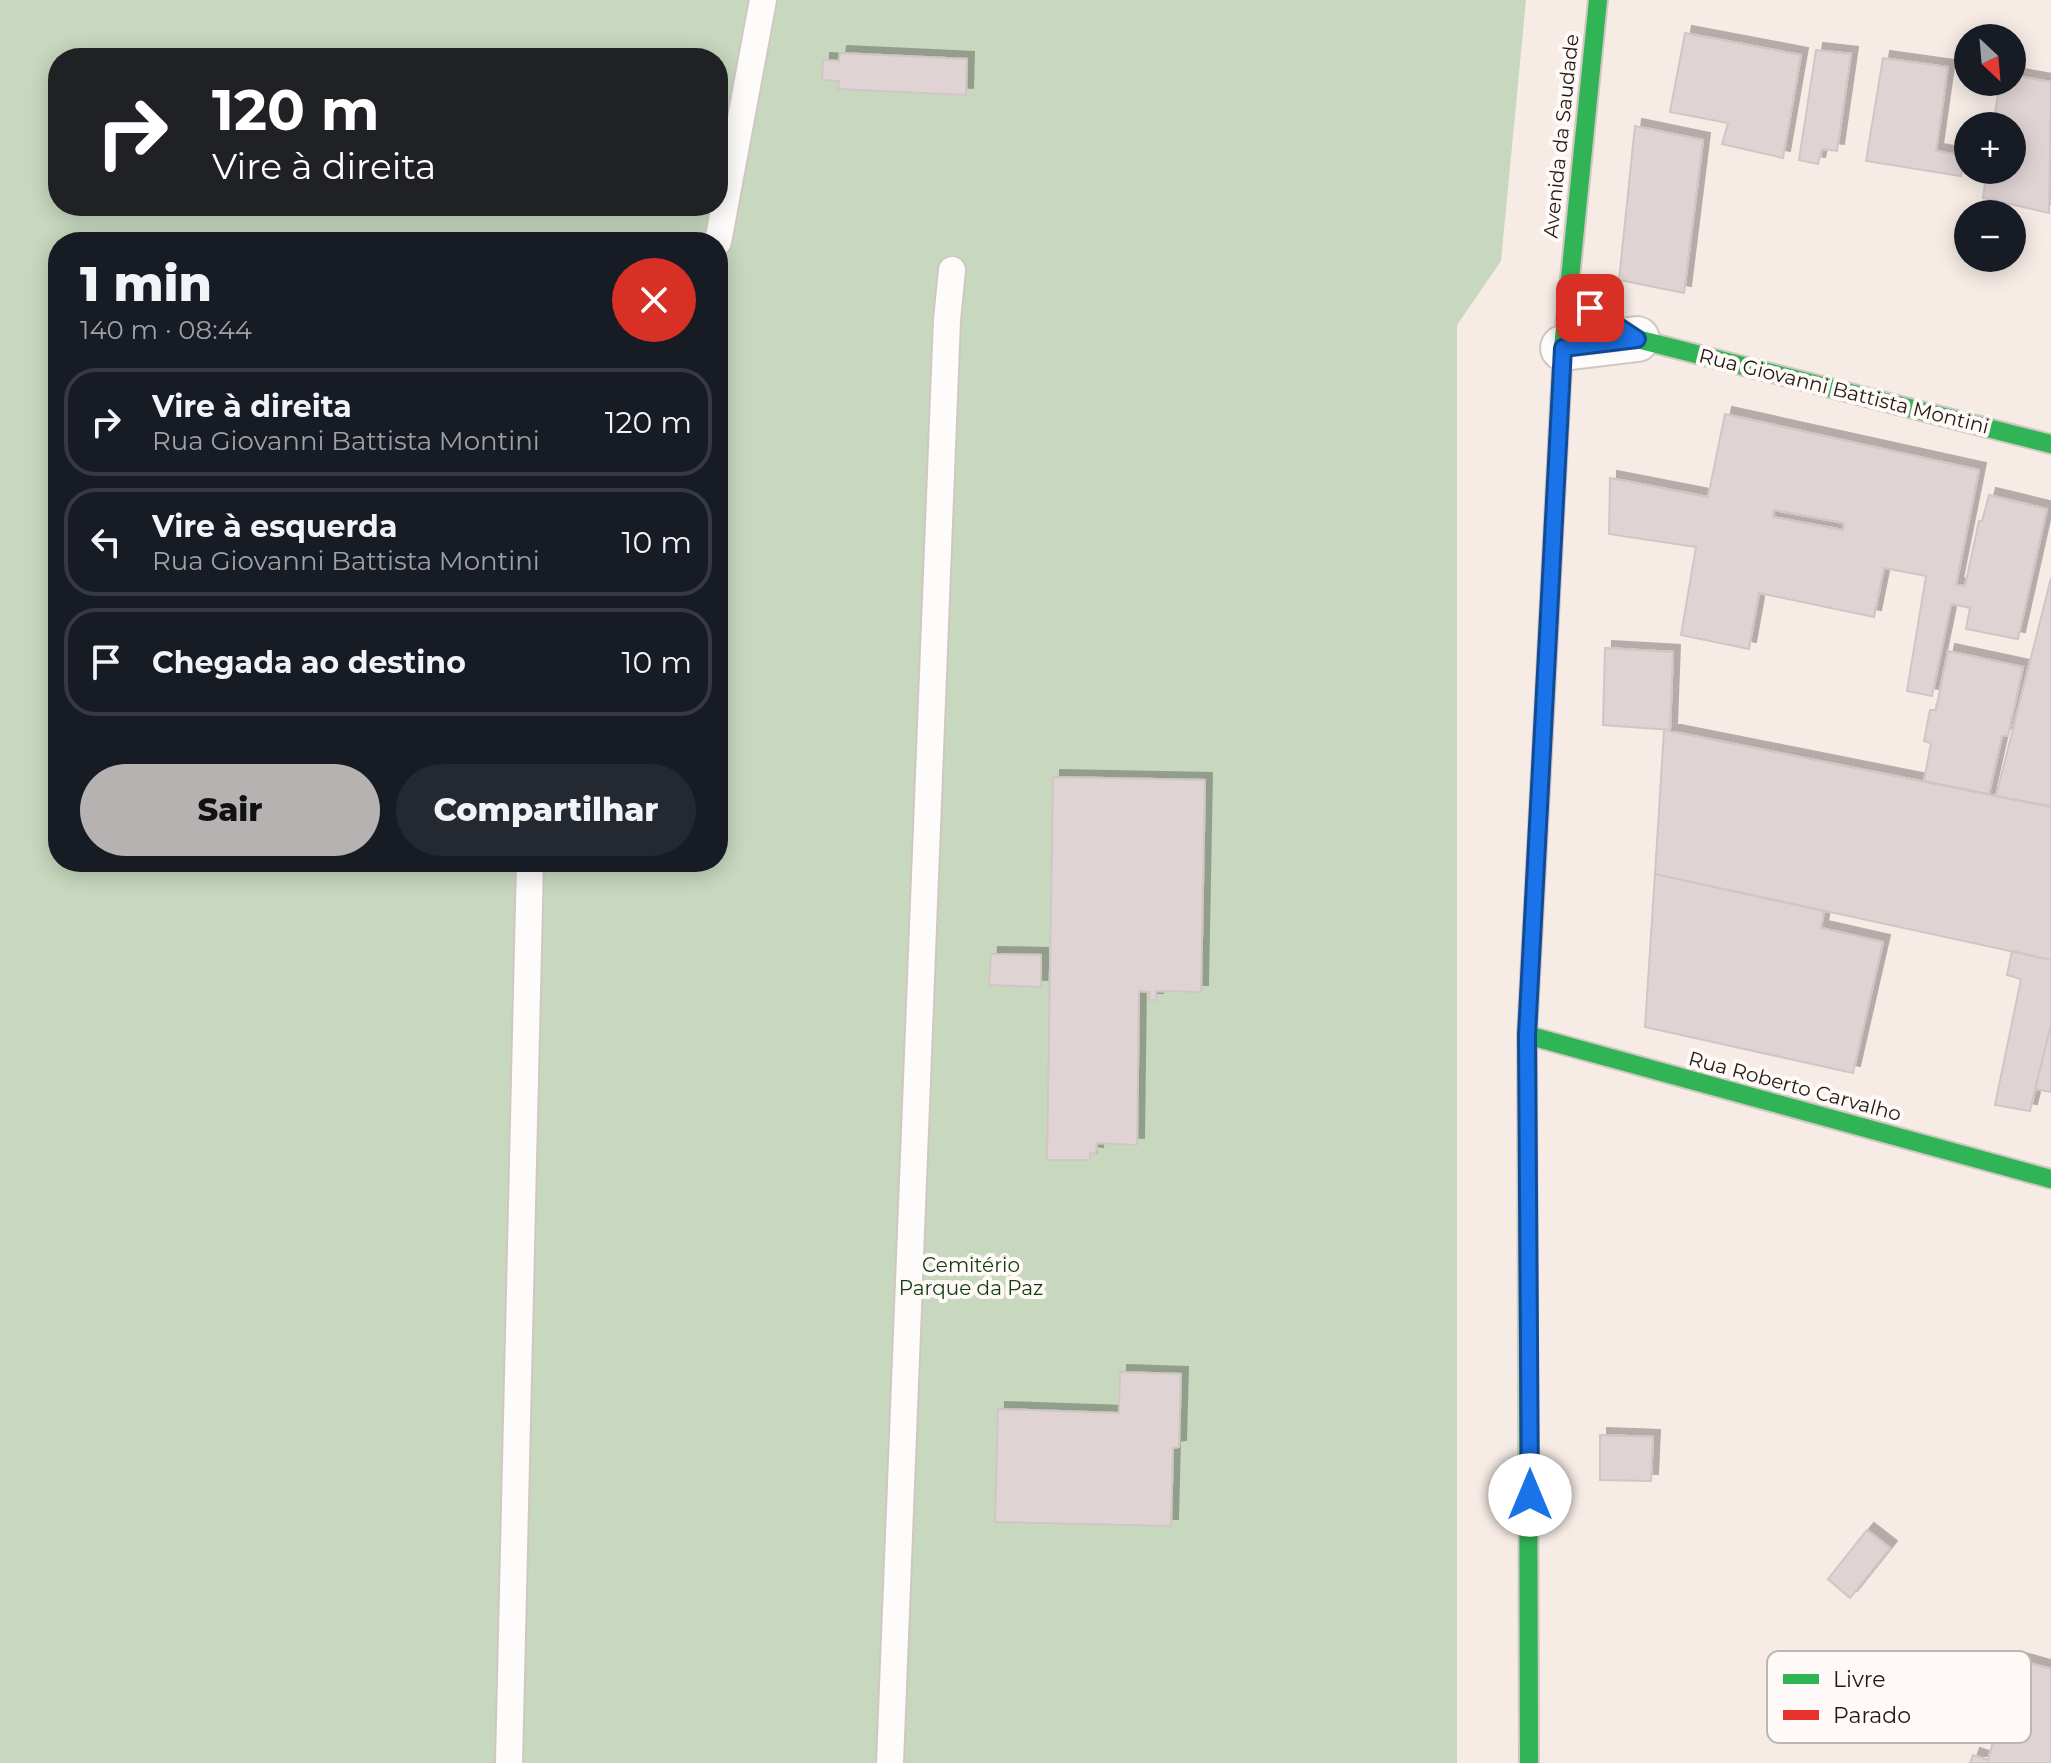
<!DOCTYPE html>
<html lang="pt">
<head>
<meta charset="utf-8">
<style>
  :root { --surface:#171b24; --page:#242831; --text:#f1f3f6; --muted:#9ea1a6; --line:#363941; --accent:#b5b2b1 }
  body { margin:0; font-family:Montserrat,sans-serif; background:var(--page); color:var(--text); height:100vh; display:flex; flex-direction:column; font-size:30px; white-space:nowrap }
  * { box-sizing:border-box; margin:0 }
  p { font-size:26px; color:var(--muted) }
  .icon { flex:none; width:44px; height:44px; fill:none; stroke:currentColor; stroke-width:2; stroke-linecap:round; stroke-linejoin:round }
  .map { position:relative; flex:1; overflow:hidden }
  .details { position:absolute; left:48px; top:232px; width:680px; height:640px; display:flex; flex-direction:column; background:var(--surface); border-radius:32px; box-shadow:0 4px 20px #0003 }
  .details>* { flex:none }
  .hud { position:absolute; left:48px; top:48px; width:680px; height:168px; border-radius:32px; box-shadow:0 4px 20px #0003; background:#202124; color:#fff; overflow:hidden }
  .needle { width:52px; rotate:154deg }
  .controls { position:absolute; left:1954px; top:24px; display:grid; gap:16px }
  .controls a { display:grid; place-items:center; width:72px; height:72px; border-radius:50%; background:var(--surface); box-shadow:0 4px 20px #0003; font-size:40px }
  .pin { position:absolute; display:grid; place-items:center; width:68px; height:68px; color:#fff; margin:-34px; border-radius:16px; box-shadow:0 4px 12px #0006 }
  .me { position:absolute; width:88px; margin:-44px; rotate:0deg; stroke-linejoin:round; filter:drop-shadow(0 0 6px #0008) }
  .turn { display:flex; align-items:center; gap:28px; height:168px; padding:0 32px; font-size:36px }
  .turn .icon { width:104px; height:104px; stroke-width:2.5 }
  .turn b { display:block; font-size:56px; line-height:68px }
  .round { display:grid; place-items:center; flex:none; width:84px; height:84px; border-radius:42px; background:var(--page) }
  .overview { display:flex; align-items:center; justify-content:space-between; height:136px; padding:0 32px }
  h1 { font-size:48px; font-weight:800; line-height:60px }
  .action { display:flex; gap:16px; margin-top:auto; padding:16px 32px }
  .action a { flex:1; height:92px; border-radius:48px; background:var(--accent); color:#111; font-size:32px; font-weight:800; line-height:92px; text-align:center }
  .action a+a { background:var(--page); color:var(--text) }
  ul { padding:0; list-style:none }
  li { display:flex; align-items:center; gap:24px; height:108px; margin:0 16px 12px; padding:0 16px; border:4px solid var(--line); border-radius:32px }
  li div { flex:1 }
  li b { display:block; font-size:30px }
  li em { font-style:normal }
  .map>svg:first-child { display:block }
</style>
</head>
<body>
<div class="map">
<svg width="2051" height="1763" viewBox="0 0 2051 1763">
  <defs>
    <filter id="shadow"><feDropShadow dx="7" dy="-7" stdDeviation="0" flood-color="#0004"/></filter>
  </defs>
  <rect width="100%" height="100%" fill="#f6ebe5"/>
  <path fill="#c7d8be" fill-rule="evenodd" d="M 0,0 L 1526,0 L 1501,261 L 1457,325 L 1457,1763 L 0,1763 ZM 58,58 L 718,58 L 718,206 L 58,206 ZM 58,242 L 718,242 L 718,862 L 58,862 Z"/>
  <path fill="#dfd4d3" stroke="#d0c6c5" stroke-width="2" fill-rule="evenodd" filter="url(#shadow)" d="M 1685,33 L 1801,55 L 1783,158 L 1722,144 L 1728,123 L 1670,112 Z
    M 1816,50 L 1851,54 L 1837,151 L 1822,149 L 1818,164 L 1799,160 Z
    M 840,53 L 967,59 L 966,95 L 838,89 L 839,81 L 822,80 L 823,60 L 839,61 Z
    M 1883,58 L 1948,67 L 1936,151 L 1965,156 L 1961,176 L 1866,161 Z
    M 2012,75 L 2051,82 L 2049,213 L 1983,198 L 1987,170 L 2012,170 L 2012,126 L 1993,126 L 2000,82 L 2012,82 Z
    M 1635,126 L 1703,140 L 1684,293 L 1619,280 Z
    M 1725,414 L 1979,470 L 1956,585 L 1965,586 L 1979,521 L 1982,521 L 1989,495 L 2047,509 L 2018,639 L 1966,629 L 1970,608 L 1951,604 L 1932,696 L 1907,691 L 1926,576 L 1884,568 L 1874,617 L 1759,593 L 1749,649 L 1681,635 L 1696,547 L 1609,534 L 1610,478 L 1708,497 ZM 1774,510 L 1844,523 L 1843,530 L 1773,517 Z
    M 2051,578 L 2051,803 L 2050,806 L 1996,796 Z
    M 1605,648 L 1673,652 L 1670,730 L 1603,725 Z
    M 1948,651 L 2023,667 L 2008,736 L 2002,736 L 1989,794 L 1924,781 L 1931,743 L 1924,741 L 1930,710 L 1936,710 Z
    M 1664,730 L 2051,807 L 2051,960 L 1655,874 Z
    M 1053,777 L 1205,780 L 1201,992 L 1156,991 L 1156,1000 L 1149,1000 L 1150,992 L 1139,991 L 1137,1145 L 1097,1143 L 1096,1154 L 1090,1153 L 1090,1160 L 1047,1160 Z
    M 1655,874 L 1824,911 L 1821,928 L 1883,942 L 1853,1073 L 1645,1027 Z
    M 2012,951 L 2051,960 L 2051,1024 L 2030,1111 L 1995,1105 L 2021,979 L 2007,975 Z
    M 991,954 L 1041,955 L 1041,987 L 989,985 Z
    M 2049,1033 L 2051,1034 L 2051,1092 L 2035,1089 Z
    M 1120,1372 L 1181,1374 L 1179,1447 L 1173,1448 L 1171,1526 L 995,1522 L 998,1409 L 1119,1413 Z
    M 1600,1435 L 1653,1437 L 1651,1481 L 1600,1480 Z
    M 1867,1530 L 1890,1548 L 1850,1598 L 1828,1579 Z
    M 2015,1659 L 2051,1669 L 2051,1763 L 1970,1763 L 1973,1755 L 1988,1760 Z"/>
  <g fill="none" stroke-linecap="round" stroke-linejoin="round">
    <defs>
      <path id="lane" d="M 718,242 L 763,0
        M 509,1763 L 530,862
        M 890,1763 L 947,320 L 952,270"/>
      <path id="street" d="M 1563,348 L 1637,339"/>
      <path id="fast" d="M 1567,293 L 1637,339 L 2051,444
        M 1558,442 L 1563,348 L 1598,0
        M 1527,1035 L 2051,1179
        M 1529,1763 L 1527,1035 L 1543,734"/>
      <path id="jam" d="M 1543,734 L 1558,442"/>
    </defs>
    <use href="#lane" stroke="#d1c7c2" stroke-width="30"/>
    <use href="#street" stroke="#d1c7c2" stroke-width="48"/>
    <use href="#fast" stroke="#d1c7c2" stroke-width="22"/>
    <use href="#jam" stroke="#d1c7c2" stroke-width="22"/>
    <use href="#lane" stroke="#fefcfb" stroke-width="26"/>
    <use href="#street" stroke="#fefcfb" stroke-width="44"/>
    <use href="#fast" stroke="#30b455" stroke-width="18"/>
    <use href="#jam" stroke="#e5322d" stroke-width="18"/>
  </g>
  <g fill="none" stroke-linecap="round" stroke-linejoin="round">
    <defs>
      <path id="route" d="M 1530,1495 L 1527,1035 L 1563,348 L 1637,339 L 1590,308"/>
    </defs>
    <use href="#route" stroke="#114b97" stroke-width="20"/>
    <use href="#route" stroke="#1a73e8" stroke-width="14"/>
  </g>
  <g text-anchor="middle" stroke-width="8" stroke-linejoin="round" paint-order="stroke">
    <g font-size="20" fill="#211914" stroke="#fff9f7">
      <text transform="translate(1561 136) rotate(-84)" y="7">Avenida da Saudade</text>
      <text transform="translate(1844 391) rotate(14)" y="7">Rua Giovanni Battista Montini</text>
      <text transform="translate(1795 1086) rotate(15)" y="7">Rua Roberto Carvalho</text>
    </g>
    <g font-size="20" fill="#103c11" stroke="#fff9f7">
      <text x="971" y="1272">Cemitério<tspan x="971" dy="23">Parque da Paz</tspan></text>
    </g>
  </g>
  <rect x="1767" y="1651" width="264" height="92" rx="12" fill="#fff9f7" stroke="#bcb6b3" stroke-width="2"/>
  <rect x="1783" y="1674" width="36" height="10" fill="#30b455"/>
  <rect x="1783" y="1710" width="36" height="10" fill="#e5322d"/>
  <g font-size="22" fill="#211914">
    <text x="1833" y="1687">Livre</text>
    <text x="1833" y="1723">Parado</text>
  </g>
</svg>
<div class="controls">
<a><svg class="needle" viewBox="-14 -14 28 28"><path d="M0-13l5 13h-10z" fill="#e53935"/><path d="M0 13l5-13h-10z" fill="#9ea1a6"/></svg></a>
<a>+</a>
<a>−</a>
</div>
<div class="pin" style="left:1590px;top:308px;background:#d93025"><svg class="icon" aria-label="arrive" viewBox="0 0 24 24"><path d="M6 21V4h12l-3 4 3 4H6"/></svg></div>
<svg class="me" style="left:1530px;top:1495px" viewBox="-20 -20 40 40"><circle r="19" fill="#fff"/><path d="M0-13L10 11 0 6-10 11z" fill="#1a73e8"/></svg>
<div class="hud">
<div class="turn"><svg class="icon" aria-label="right" viewBox="0 0 24 24"><path d="M7 20v-9h11M14 6l5 5-5 5"/></svg><div><b>120 m</b>Vire à direita</div></div>
</div>
<section class="details">
<div class="overview"><div><h1>1 min</h1><p>140 m · 08:44</p></div><a class="round" style="background:#d93025;color:#fff"><svg class="icon" aria-label="close" viewBox="0 0 24 24"><path d="M6 6l12 12M18 6L6 18"/></svg></a></div>
<ul>
<li><svg class="icon" aria-label="right" viewBox="0 0 24 24"><path d="M7 20v-9h11M14 6l5 5-5 5"/></svg><div><b>Vire à direita</b><p>Rua Giovanni Battista Montini</p></div><em>120 m</em></li>
<li><svg class="icon" aria-label="left" viewBox="0 0 24 24"><path d="M17 20v-9H6M10 6l-5 5 5 5"/></svg><div><b>Vire à esquerda</b><p>Rua Giovanni Battista Montini</p></div><em>10 m</em></li>
<li><svg class="icon" aria-label="arrive" viewBox="0 0 24 24"><path d="M6 21V4h12l-3 4 3 4H6"/></svg><div><b>Chegada ao destino</b></div><em>10 m</em></li>
</ul>
<div class="action"><a>Sair</a><a>Compartilhar</a></div>
</section>
</div>
</body>
</html>
